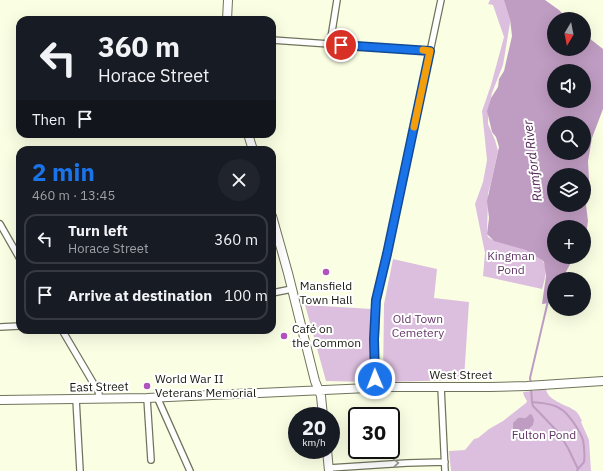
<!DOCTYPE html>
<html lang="en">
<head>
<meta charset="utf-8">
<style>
  :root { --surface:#171b24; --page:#20242c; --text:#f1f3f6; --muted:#9ea1a6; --line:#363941; --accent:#1a73e8 }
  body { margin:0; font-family:"IBM Plex Sans",sans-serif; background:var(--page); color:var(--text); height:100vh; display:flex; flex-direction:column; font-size:15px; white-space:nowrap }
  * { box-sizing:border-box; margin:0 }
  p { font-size:13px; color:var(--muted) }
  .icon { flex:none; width:22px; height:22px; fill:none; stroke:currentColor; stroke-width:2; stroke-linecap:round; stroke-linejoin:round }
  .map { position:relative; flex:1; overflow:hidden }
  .panel { position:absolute; left:16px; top:146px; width:260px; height:188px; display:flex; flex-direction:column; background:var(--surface); border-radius:12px; box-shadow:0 4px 16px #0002 }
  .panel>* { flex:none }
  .guide { position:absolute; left:16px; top:16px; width:260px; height:122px; border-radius:12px; box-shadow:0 4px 16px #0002; background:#171b24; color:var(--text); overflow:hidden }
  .needle { width:26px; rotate:190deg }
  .buttons { position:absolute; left:547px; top:12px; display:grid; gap:8px }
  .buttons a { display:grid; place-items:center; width:44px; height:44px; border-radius:50%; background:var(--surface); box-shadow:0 4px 16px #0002; font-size:20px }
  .speed { position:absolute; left:288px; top:407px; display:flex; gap:8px; font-size:20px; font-weight:700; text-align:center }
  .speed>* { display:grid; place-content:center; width:52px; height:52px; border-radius:50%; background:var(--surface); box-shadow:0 4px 16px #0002; line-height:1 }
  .speed small { font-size:10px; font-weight:400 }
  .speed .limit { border:2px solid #111; border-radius:6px; background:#fff; color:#111 }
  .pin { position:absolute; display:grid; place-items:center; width:34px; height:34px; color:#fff; margin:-17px; border:2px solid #fff; border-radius:50%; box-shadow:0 1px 4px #0007 }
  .me { position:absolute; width:44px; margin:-22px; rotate:359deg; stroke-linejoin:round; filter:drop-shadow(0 0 3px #0008) }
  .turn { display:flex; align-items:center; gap:14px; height:84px; padding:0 16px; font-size:18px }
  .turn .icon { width:52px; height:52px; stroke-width:2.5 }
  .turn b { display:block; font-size:28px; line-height:34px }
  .then { display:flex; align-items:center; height:38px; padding:0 16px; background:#0003; gap:8px; font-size:15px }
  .round { display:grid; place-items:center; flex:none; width:42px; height:42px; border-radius:21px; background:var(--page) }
  .head { display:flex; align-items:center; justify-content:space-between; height:68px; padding:0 16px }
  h1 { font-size:24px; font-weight:700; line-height:30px; color:var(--accent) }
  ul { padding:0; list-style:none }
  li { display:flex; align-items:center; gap:12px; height:50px; margin:0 8px 6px; padding:0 8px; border:2px solid var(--line); border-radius:12px }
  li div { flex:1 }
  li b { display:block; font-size:15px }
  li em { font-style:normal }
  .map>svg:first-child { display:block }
</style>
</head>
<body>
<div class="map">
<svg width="603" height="471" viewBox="0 0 603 471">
  <rect width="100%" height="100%" fill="#faffe4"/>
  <path fill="#dcbfde" d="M 490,0 L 506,0 L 510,17 L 510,23 L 503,65 L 492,93 L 488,110 L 488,124 L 495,140 L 498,151 L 491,183 L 488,193 L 488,201 L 487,233 L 488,237 C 495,242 500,242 508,243 C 517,245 524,248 532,252 C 549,261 547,272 542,289 L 483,276 L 485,253 L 475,204 L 483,182 L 487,160 L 482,111 L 491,85 L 504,37 L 493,5 L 488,4 Z
    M 393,259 L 437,269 L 434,298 L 469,302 L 464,379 L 462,380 L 383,382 L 384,304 Z
    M 305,305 L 372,309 L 371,382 L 326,381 Z
    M 546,389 C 548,401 565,404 574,410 C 578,412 580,417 582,421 L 581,422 L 589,440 L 591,471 L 451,471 L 449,451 L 465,450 L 474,439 L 478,438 L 489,429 L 503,421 L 526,403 L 527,401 L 524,396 L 523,392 L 524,392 Z"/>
  <path fill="#bf9cc2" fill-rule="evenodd" d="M 504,0 L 545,0 L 559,10 L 568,19 L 554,19 L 554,49 L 584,49 L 584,34 L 603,49 L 603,109 L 592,138 L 588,161 L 590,197 L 586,205 L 588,221 L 586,235 L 584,239 L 584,227 L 554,227 L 554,257 L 574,257 L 562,279 L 554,279 L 554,295 L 549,303 L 542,304 L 546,276 L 544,262 L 542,260 L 526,250 L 494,241 L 487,234 L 489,218 L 487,201 L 499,147 L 496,137 L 492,132 L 487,111 L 491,98 L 498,87 L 499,79 L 504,71 L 512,36 L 510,19 ZM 554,71 L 584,71 L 584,101 L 554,101 ZM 554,123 L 584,123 L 584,153 L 554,153 ZM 554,175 L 584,175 L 584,205 L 554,205 Z
    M 530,414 L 532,415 L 534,420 L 533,425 L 522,435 L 518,436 L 513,430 L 513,423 L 518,418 C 526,417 523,421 530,414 Z"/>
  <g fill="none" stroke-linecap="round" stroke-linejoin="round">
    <path stroke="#bf9cc2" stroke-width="2" d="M 531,383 L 530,378 L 548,301
      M 531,387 L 532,402 L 533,406 L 558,432 L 568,448 L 578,469 L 577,471
      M 532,402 C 541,403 552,403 559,408 C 568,412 580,431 583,440 C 584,445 585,457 584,462 C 583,464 579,467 578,469"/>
    <defs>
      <path id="street" d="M 272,40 L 430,51
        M 330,44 L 337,0
        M 0,224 L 20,259
        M 272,293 L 292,289
        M 0,327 L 20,326
        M 62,330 L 98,391 L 100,398
        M 375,387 L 375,339 L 376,300 L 387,254 L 441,0
        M 441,387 L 445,471
        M 157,397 L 190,471
        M 147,398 L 151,460
        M 76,399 L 80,471
        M 329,468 L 407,463 L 445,462"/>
      <path id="secondary" d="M 227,20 L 228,0
        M 248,134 L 253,150
        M 272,216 L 288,273 L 315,381 L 321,396 L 323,416
        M 0,400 L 147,398 L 390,387 L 490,387 L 527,386 L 603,381
        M 327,450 L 329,471"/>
    </defs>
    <use href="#street" stroke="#70745c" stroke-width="8"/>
    <use href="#secondary" stroke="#70745c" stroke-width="10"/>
    <use href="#street" stroke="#fff" stroke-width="5.5"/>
    <use href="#secondary" stroke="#fff" stroke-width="8"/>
  </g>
  <defs><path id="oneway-chevron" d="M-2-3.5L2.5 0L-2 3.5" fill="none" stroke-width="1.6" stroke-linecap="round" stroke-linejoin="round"/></defs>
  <use stroke="#969793" href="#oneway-chevron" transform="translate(396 463) rotate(-4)"/>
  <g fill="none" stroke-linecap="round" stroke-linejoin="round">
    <defs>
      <path id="route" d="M 341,45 L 430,51 L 387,254 L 376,300 L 374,339 L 375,379"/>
    </defs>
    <use href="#route" stroke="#114b97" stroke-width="10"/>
    <use href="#route" stroke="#1a73e8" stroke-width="7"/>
    <path stroke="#f59e0b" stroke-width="7" d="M 414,127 L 430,51 L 423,50"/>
  </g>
  <g fill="#b253bc" stroke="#fff" stroke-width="1.5">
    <circle cx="326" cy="272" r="4"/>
    <circle cx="284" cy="336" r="4"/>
    <circle cx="147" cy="386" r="4"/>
  </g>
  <g text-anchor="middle" stroke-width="4" stroke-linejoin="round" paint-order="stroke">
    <g font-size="12" fill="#613566" stroke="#fff">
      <text x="511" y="260">Kingman<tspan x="511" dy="14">Pond</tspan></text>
      <text x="418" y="323">Old Town<tspan x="418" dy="14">Cemetery</tspan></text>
      <text x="544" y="439">Fulton Pond</text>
    </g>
    <g font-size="12" fill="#16180e" stroke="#fff" text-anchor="start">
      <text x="326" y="290" text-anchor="middle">Mansfield<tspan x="326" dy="14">Town Hall</tspan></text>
      <text x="292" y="333">Café on<tspan x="292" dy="14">the Common</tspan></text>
      <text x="155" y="383">World War II<tspan x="155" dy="14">Veterans Memorial</tspan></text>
    </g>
    <g font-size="12" fill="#16180e" stroke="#fff">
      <text x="461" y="379">West Street</text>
      <text transform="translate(99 387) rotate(-1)" y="4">East Street</text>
    </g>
    <g font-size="13" font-style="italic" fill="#522757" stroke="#fff">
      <text transform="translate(532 161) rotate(-97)" y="5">Rumford River</text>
    </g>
  </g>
</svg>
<div class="buttons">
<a><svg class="needle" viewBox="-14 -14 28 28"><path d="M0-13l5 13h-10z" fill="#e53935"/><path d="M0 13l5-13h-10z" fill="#9ea1a6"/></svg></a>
<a><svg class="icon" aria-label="sound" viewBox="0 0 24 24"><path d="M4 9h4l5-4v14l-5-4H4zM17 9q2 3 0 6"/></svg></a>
<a><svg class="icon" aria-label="search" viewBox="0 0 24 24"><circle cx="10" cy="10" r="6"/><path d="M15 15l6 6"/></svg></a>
<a><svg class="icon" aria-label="layers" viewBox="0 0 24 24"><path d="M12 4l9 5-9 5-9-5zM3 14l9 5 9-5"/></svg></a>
<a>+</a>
<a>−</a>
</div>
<div class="speed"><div>20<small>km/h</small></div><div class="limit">30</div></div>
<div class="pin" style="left:341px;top:45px;background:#d93025"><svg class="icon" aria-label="arrive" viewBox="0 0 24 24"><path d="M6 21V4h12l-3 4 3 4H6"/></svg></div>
<svg class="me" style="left:375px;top:379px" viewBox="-20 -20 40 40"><circle r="17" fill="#1a73e8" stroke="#fff" stroke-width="3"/><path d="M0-11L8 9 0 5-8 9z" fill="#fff"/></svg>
<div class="guide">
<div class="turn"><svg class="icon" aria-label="left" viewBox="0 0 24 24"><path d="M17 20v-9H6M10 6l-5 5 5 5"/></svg><div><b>360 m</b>Horace Street</div></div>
<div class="then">Then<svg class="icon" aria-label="arrive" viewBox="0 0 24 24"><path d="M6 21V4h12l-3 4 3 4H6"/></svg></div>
</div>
<section class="panel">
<div class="head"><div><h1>2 min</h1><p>460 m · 13:45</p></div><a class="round"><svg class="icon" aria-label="close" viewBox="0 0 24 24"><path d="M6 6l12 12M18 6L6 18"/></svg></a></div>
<ul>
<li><svg class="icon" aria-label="left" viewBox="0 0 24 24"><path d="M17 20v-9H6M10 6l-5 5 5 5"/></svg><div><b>Turn left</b><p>Horace Street</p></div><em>360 m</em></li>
<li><svg class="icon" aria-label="arrive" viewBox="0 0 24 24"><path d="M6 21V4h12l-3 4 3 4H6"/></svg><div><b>Arrive at destination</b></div><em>100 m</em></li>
</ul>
</section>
</div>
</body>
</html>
